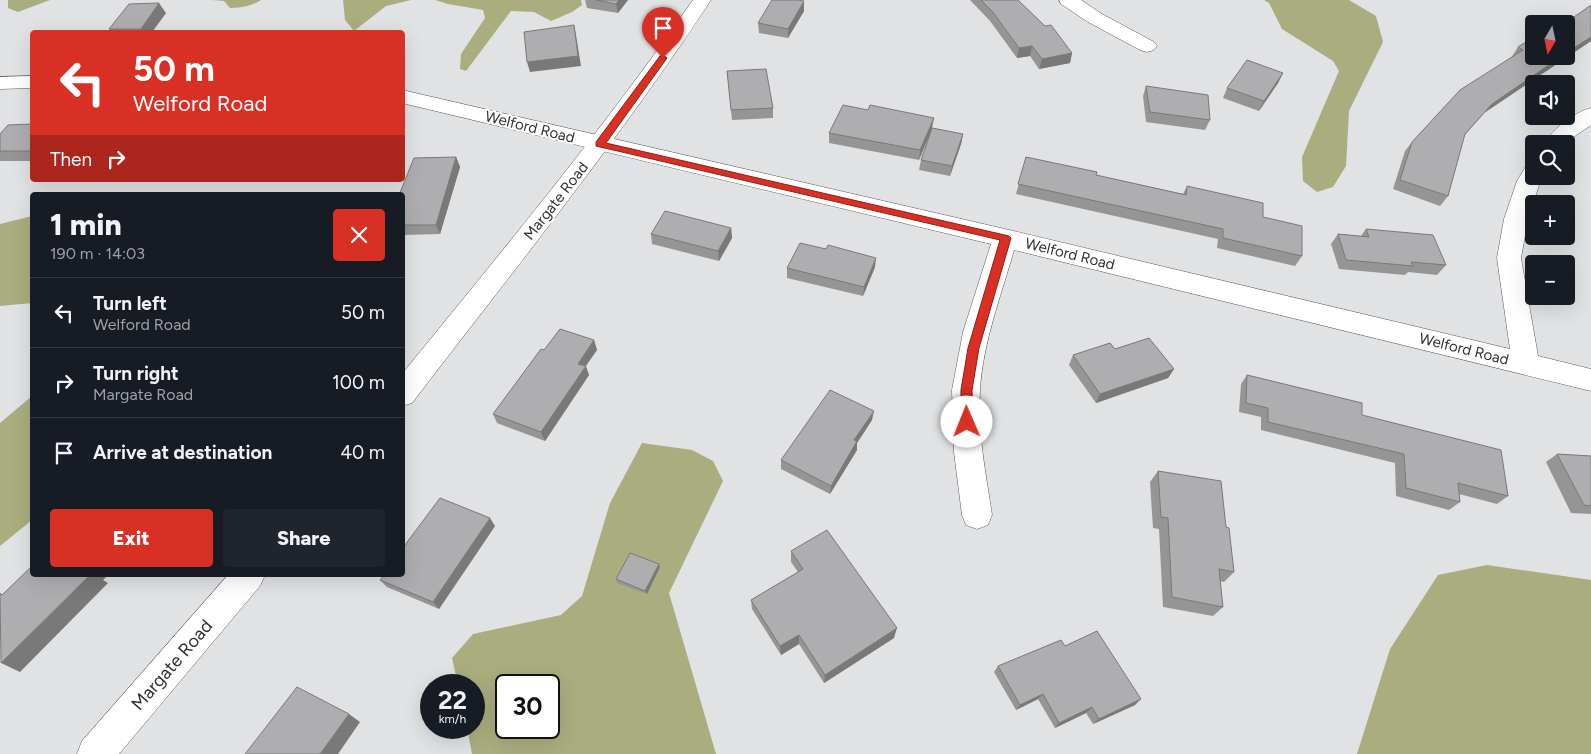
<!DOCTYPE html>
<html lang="en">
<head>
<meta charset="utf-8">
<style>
  :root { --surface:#171b24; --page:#20242c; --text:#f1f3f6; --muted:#9ea1a6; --line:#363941; --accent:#d93025 }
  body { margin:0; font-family:Figtree,sans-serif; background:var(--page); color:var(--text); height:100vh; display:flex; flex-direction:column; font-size:19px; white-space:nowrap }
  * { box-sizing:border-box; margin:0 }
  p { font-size:16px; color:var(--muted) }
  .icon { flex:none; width:28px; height:28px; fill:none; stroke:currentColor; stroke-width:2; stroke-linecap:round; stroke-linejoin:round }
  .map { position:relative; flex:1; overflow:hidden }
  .side { position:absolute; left:30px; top:192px; width:375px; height:385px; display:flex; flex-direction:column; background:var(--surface); border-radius:5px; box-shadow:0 5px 20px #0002 }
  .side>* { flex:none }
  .hud { position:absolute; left:30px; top:30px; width:375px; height:152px; border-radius:5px; box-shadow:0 5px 20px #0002; background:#d93025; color:#fff; overflow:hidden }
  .needle { width:32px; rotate:189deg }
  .controls { position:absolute; left:1525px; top:15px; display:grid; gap:10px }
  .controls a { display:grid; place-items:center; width:50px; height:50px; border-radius:5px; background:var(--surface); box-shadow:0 5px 20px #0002; font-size:25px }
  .speed { position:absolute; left:420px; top:674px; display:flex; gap:10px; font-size:25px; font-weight:700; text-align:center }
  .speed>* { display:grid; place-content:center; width:65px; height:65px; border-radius:50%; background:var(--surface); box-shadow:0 5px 20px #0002; line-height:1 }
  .speed small { font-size:12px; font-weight:400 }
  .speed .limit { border:2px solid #111; border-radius:8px; background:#fff; color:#111 }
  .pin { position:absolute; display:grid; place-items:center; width:42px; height:42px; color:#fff; margin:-51px -21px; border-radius:50% 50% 50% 0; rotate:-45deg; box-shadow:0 0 5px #0007 }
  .pin .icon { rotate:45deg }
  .me { position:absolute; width:55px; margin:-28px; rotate:359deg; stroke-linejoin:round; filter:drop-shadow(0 0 4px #0008) }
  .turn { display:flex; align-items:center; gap:18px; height:105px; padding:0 20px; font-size:22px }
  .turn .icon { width:65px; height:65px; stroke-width:2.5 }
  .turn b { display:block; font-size:35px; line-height:42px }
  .then { display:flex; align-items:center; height:48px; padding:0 20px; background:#0003; gap:10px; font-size:19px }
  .round { display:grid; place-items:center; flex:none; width:52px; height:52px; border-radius:5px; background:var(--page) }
  .head { display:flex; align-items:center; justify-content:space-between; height:85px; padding:0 20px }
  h1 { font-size:30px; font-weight:800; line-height:38px }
  .action { display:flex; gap:10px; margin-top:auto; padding:10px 20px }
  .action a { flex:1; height:58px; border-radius:5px; background:var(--accent); color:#fff; font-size:20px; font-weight:800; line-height:58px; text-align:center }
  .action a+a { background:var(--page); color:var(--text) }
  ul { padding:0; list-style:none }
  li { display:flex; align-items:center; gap:15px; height:70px; padding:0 20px; border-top:1px solid var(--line) }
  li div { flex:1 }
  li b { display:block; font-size:19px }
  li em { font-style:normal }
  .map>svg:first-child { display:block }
</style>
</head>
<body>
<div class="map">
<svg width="1591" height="754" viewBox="0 0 1591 754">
  <rect width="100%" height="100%" fill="#e0e2e4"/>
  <path fill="#aaae7e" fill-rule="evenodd" d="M 8,0 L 50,0 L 18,12 L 8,8 Z
    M 212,0 L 261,0 C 252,6 241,8 230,8 L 224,1 Z
    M 343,0 L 411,0 L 386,6 L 354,31 L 345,20 Z
    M 435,0 L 581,0 L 582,5 L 572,12 L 551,21 L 534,12 L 511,11 L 466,71 L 460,69 L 461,54 L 485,18 L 483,10 L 448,4 Z
    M 1264,0 L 1349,0 L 1376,16 L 1383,42 L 1349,111 L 1346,166 L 1333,187 L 1317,192 L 1303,181 L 1302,157 L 1339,71 L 1333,61 L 1282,29 L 1269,3 Z
    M 32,216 L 32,303 L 0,306 L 0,224 Z
    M 32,396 L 32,520 L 0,546 L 0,423 Z
    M 642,443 L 692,450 L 713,461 L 723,481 L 669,593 L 716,754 L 472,754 L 467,728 L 474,728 L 474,685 L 458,685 L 452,658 L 473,634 L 561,615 L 582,596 L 610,503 ZM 506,685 L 549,685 L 549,728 L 506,728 Z
    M 1487,565 L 1591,580 L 1591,754 L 1357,754 L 1390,649 L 1438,575 Z"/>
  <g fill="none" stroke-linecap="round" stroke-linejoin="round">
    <defs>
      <path id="street" d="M 1059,0 L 1081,0 L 1102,14 L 1154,42 L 1157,46 L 1154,50 L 1147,52 L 1140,50 L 1088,22 L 1061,4 Z
        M 32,76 L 32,88 L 0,89 L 0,77 Z
        M 402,90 L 1005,229 L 1510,349 L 1497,258 L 1504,219 L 1517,181 L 1526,166 L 1534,163 L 1534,176 L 1542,176 L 1528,219 L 1521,258 L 1538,356 L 1591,369 L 1591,391 L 1014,250 C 1001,296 983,342 980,390 C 977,432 986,474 992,515 L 988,525 L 977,529 L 966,525 L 962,515 L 954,452 L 952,390 L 963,332 L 991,244 L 402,103 Z
        M 1591,108 L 1591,125 L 1575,136 L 1566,145 L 1566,144 L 1544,144 C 1554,128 1573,113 1591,108 Z"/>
      <path id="secondary" d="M 693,0 L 711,0 C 619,140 514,270 412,403 L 402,406 L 402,374 C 502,251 603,130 693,0 Z
        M 228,575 L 265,575 L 260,586 L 119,754 L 77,754 L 82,741 Z"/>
    </defs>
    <use href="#street" stroke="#5b5c5e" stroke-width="1"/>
    <use href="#secondary" stroke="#5b5c5e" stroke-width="1"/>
    <use href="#street" fill="#fff" fill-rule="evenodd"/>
    <use href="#secondary" fill="#fff" fill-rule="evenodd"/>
  </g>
  <path fill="#969596" d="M 585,0 L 628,0 L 618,13 L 587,8 Z
    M 970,0 L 1018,0 L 1072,53 L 1070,63 L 1039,69 L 1030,56 L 1017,58 L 990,21 Z
    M 1591,5 L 1591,41 L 1484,113 L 1464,136 L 1448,196 L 1440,206 L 1393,189 L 1405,151 L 1412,142 L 1511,58 L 1518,47 L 1534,56 Z
    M 804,11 L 788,38 L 759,33 L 758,23 Z
    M 166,13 L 152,32 L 111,32 L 109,29 Z
    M 727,71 L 773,108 L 773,118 L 732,120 Z
    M 1283,73 L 1278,83 L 1259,111 L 1223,98 L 1227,88 Z
    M 1146,86 L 1210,120 L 1205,130 L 1146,122 L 1143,96 Z
    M 32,124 L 32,161 L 0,161 L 0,134 Z
    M 932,128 L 963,134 L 961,144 L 950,176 L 919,170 L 921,160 L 929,136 L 919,160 L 829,143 L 829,133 Z
    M 456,157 L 460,167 L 440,234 L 402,235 L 402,195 Z
    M 1026,157 L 1096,175 L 1183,194 L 1187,186 L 1263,217 L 1302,256 L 1295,266 L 1217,248 L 1218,239 L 1016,194 Z
    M 731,228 L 732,238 L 719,261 L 652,244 L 651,234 Z
    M 1366,229 L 1446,265 L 1437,275 L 1408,272 L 1405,275 L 1339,269 L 1331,244 L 1338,234 L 1361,236 Z
    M 826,249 L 875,267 L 863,296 L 787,278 L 787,268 Z
    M 594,340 L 597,350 L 585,366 L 589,375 L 545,441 L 497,423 L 493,414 L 544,350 Z
    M 1115,349 L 1174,369 L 1168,378 L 1096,403 L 1069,365 L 1073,355 Z
    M 1247,375 L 1362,415 L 1508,496 L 1497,504 L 1459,494 L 1460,502 L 1449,510 L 1396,496 L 1395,463 L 1261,430 L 1261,417 L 1239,412 L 1241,384 Z
    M 872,420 L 857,443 L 857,450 L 830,494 L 781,469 L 781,460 Z
    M 1557,454 L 1591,456 L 1591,514 L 1571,513 L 1546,462 Z
    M 1158,471 L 1226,527 L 1234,572 L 1224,582 L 1220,581 L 1223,607 L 1213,616 L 1163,607 L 1159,529 L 1153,528 L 1150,482 Z
    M 495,526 L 439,609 L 387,587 L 380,580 Z
    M 791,551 L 894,638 L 824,683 L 799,644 L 781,655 L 752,609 L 751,600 L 798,572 L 791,562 Z
    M 660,567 L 647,594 L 617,583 L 616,579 Z
    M 1065,646 L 1135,705 L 1093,724 L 1086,713 L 1055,728 L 1038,699 L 1016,710 L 994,672 L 998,666 Z"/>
  <path fill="#7a797a" d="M 619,0 L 628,0 L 618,13 L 616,4 Z
    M 804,1 L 804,11 L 788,38 L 788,29 Z
    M 159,3 L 166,13 L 152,32 L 143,32 L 141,29 Z
    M 574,25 L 576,35 L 581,66 L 530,72 L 527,62 Z
    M 1591,37 L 1591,41 L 1484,113 L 1457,144 L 1492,104 L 1562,56 L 1566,56 L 1566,53 Z
    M 1032,46 L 1030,56 L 1017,58 L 1019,48 Z
    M 1072,53 L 1070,63 L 1039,69 L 1042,59 Z
    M 1283,73 L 1278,83 L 1259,111 L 1264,101 Z
    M 934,118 L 932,128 L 919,160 L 920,150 Z
    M 963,134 L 961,144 L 950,176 L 952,166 Z
    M 456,157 L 460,167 L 440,234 L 436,225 Z
    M 731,228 L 732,238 L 719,261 L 718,251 Z
    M 876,258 L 875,267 L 863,296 L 864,287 Z
    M 594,340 L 597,350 L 581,373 L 578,364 Z
    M 586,366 L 589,375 L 545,441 L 541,432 Z
    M 1174,369 L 1168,378 L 1096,403 L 1100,394 Z
    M 874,411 L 872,420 L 857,443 L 857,450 L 830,494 L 831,486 L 854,440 Z
    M 490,518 L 495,526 L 439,609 L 433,602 Z
    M 659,564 L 660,567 L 647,594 L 645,591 Z
    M 90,575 L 108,575 L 103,580 L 108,583 L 20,672 L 1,663 Z
    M 897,628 L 894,638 L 824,683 L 825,675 Z
    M 799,635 L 799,644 L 781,655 L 780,646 Z
    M 1043,694 L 1038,699 L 1016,710 L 1020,705 Z
    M 1141,699 L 1135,705 L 1093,724 L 1099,719 Z
    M 1092,707 L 1086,713 L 1055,728 L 1059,723 Z
    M 349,714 L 360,722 L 338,754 L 320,754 Z"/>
  <path fill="#aeadaf" stroke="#7a797a" d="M 596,0 L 619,0 L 616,4 Z
    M 772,0 L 798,0 L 804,1 L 788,29 L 758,23 Z
    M 981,0 L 1018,0 L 1045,26 L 1051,25 L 1072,53 L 1042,59 L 1032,46 L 1019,48 L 992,11 Z
    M 159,3 L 141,29 L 109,29 L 129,4 Z
    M 1591,5 L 1591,37 L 1566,53 L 1566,24 L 1564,24 Z
    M 574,25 L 578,56 L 527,62 L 524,32 Z
    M 1534,37 L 1534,56 L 1562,56 L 1492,104 L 1465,134 L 1448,196 L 1400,180 L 1412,142 L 1460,90 L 1523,50 L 1518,47 Z
    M 1247,60 L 1283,73 L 1264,101 L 1227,88 Z
    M 766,69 L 773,108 L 731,110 L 727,71 Z
    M 1146,86 L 1208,95 L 1210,120 L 1150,112 Z
    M 843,105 L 868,110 L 870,105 L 934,118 L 920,150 L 829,133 Z
    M 32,124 L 32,151 L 0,151 L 0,134 L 8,125 Z
    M 932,128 L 963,134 L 952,166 L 921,160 Z
    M 456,157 L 436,225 L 402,225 L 402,195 L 399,195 L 414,158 Z
    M 1026,157 L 1097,172 L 1096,175 L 1186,195 L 1187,186 L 1263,203 L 1263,217 L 1302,226 L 1302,256 L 1223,238 L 1223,229 L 1018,184 Z
    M 665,211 L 731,228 L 718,251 L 651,234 Z
    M 1366,229 L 1433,235 L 1446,265 L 1411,262 L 1413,266 L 1346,260 L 1338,234 L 1369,237 Z
    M 800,243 L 826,249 L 828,245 L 876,258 L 864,287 L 787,268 Z
    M 560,329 L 594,340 L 578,364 L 586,366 L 541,432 L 493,414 L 541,349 L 544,350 Z
    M 1149,338 L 1174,369 L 1100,394 L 1073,355 L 1110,343 L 1115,349 Z
    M 1247,375 L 1362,403 L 1362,415 L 1501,450 L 1508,496 L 1458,483 L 1460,502 L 1406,488 L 1404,454 L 1268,422 L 1268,408 L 1246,403 Z
    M 830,390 L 874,411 L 854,440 L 857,441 L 831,486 L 781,460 Z
    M 1557,454 L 1591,456 L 1591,506 L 1584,505 Z
    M 1158,471 L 1221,481 L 1226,527 L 1229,528 L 1234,572 L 1219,569 L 1223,607 L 1172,597 L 1168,518 L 1161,517 Z
    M 440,498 L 490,518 L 433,602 L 380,580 L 384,575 L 402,575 L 402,549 Z
    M 827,530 L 897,628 L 825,675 L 799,635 L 780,646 L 751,600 L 803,569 L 791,551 Z
    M 630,553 L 659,564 L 645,591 L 616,579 Z
    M 32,566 L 32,575 L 90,575 L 1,663 L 0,593 L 2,595 Z
    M 1097,631 L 1141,699 L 1099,719 L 1092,707 L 1059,723 L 1043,694 L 1020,705 L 998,666 L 1061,640 L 1065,646 Z
    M 297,687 L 349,714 L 320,754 L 245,754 Z"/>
  <path fill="#d93025" stroke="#8d1f18" d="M 663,55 L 667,58 L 606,143 L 1009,236 L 1011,238 L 979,348 L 972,390 L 973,422 L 971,425 L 963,425 L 961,422 L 961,390 L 968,348 L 1000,240 L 596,146 L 596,142 L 660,56 Z"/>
  <g text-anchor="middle" stroke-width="4" stroke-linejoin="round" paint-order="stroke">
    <g font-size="15" fill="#303131" stroke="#fff">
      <text transform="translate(530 127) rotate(14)" y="5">Welford Road</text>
      <text transform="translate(556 201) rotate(-52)" y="5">Margate Road</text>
      <text transform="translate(1070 254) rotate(14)" y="5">Welford Road</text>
      <text transform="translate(1464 349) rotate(14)" y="5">Welford Road</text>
    </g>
    <g font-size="18" fill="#303131" stroke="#fff">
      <text transform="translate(172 665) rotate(-49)" y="6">Margate Road</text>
    </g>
  </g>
</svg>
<div class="controls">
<a><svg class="needle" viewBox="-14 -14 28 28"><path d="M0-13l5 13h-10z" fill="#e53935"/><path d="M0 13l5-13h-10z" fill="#9ea1a6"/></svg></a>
<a><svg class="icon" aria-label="sound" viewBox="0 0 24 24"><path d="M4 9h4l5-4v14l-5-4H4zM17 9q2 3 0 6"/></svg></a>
<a><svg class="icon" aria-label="search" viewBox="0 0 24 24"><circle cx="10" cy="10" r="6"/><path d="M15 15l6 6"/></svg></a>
<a>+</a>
<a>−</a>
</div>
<div class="speed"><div>22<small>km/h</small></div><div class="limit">30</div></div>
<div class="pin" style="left:663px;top:58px;background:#d93025"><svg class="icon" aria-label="arrive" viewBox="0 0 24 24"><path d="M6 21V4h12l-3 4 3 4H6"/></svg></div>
<svg class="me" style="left:967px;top:422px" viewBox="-20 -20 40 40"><circle r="19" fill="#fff"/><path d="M0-13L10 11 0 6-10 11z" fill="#d93025"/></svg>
<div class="hud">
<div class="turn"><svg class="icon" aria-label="left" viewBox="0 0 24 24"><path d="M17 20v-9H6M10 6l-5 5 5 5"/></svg><div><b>50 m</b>Welford Road</div></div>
<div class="then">Then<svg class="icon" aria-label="right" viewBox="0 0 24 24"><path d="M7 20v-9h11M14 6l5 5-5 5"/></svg></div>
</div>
<section class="side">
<div class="head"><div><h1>1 min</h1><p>190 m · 14:03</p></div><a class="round" style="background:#d93025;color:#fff"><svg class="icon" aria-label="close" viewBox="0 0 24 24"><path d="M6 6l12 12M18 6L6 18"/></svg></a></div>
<ul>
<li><svg class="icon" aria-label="left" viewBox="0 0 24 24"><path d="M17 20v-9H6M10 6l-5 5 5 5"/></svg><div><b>Turn left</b><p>Welford Road</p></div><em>50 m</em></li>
<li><svg class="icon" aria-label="right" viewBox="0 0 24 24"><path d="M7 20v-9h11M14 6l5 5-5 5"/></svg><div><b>Turn right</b><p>Margate Road</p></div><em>100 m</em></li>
<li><svg class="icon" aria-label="arrive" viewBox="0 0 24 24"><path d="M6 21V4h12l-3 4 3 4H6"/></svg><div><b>Arrive at destination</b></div><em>40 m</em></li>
</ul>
<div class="action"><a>Exit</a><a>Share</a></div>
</section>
</div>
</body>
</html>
